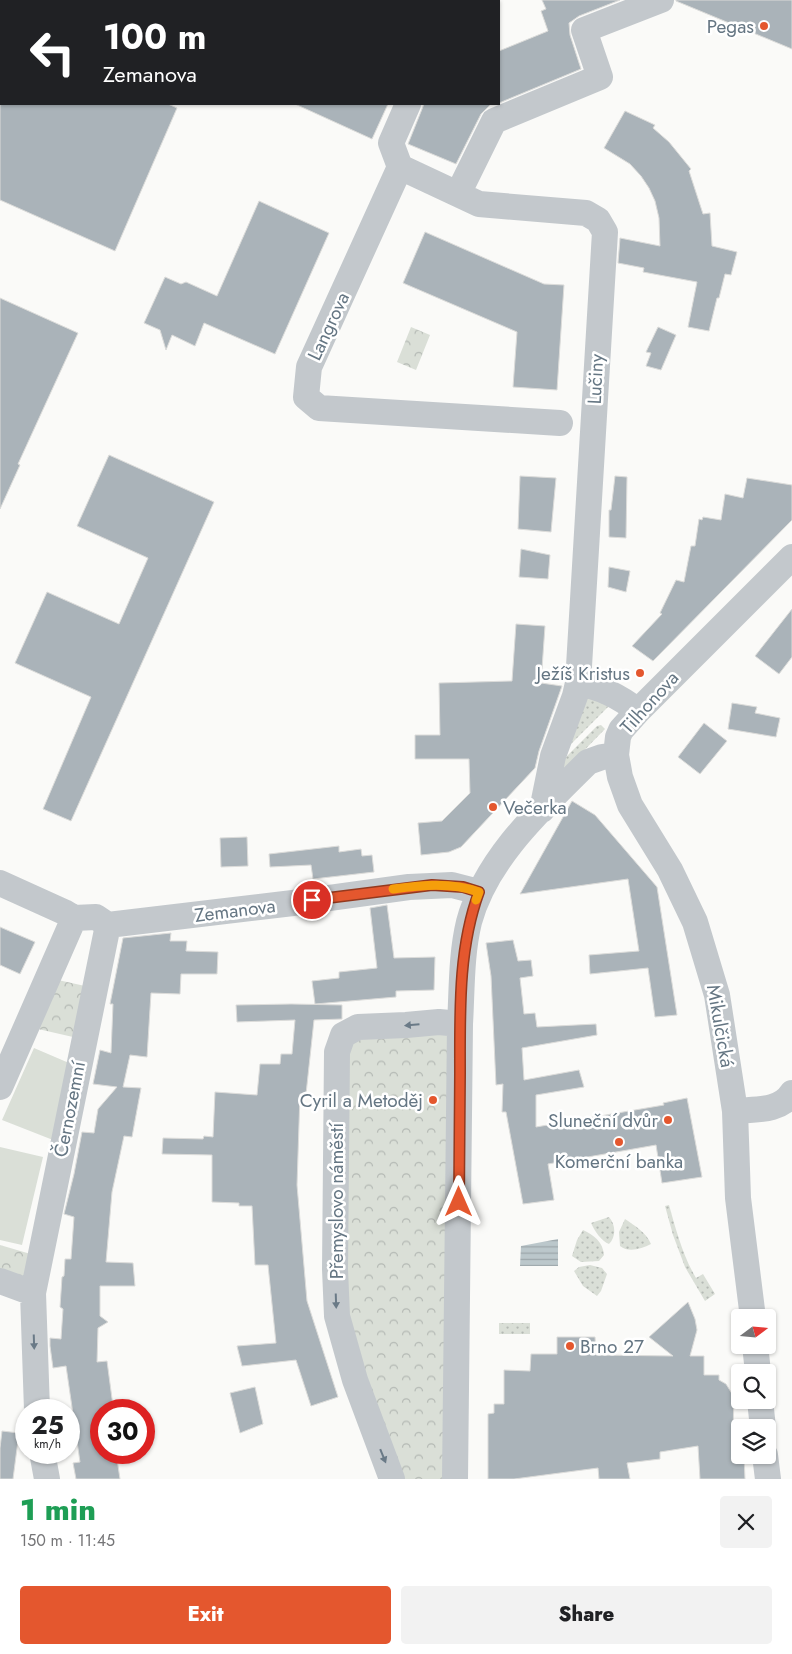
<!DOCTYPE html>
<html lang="en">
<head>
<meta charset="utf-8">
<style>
  :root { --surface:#fff; --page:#f2f2f2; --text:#202124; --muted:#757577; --accent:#e4572e }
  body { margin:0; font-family:Jost,sans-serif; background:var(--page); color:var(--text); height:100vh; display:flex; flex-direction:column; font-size:19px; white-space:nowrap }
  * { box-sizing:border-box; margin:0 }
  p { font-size:16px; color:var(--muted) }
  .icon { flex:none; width:28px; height:28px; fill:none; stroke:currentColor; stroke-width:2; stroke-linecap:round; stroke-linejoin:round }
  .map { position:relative; height:1479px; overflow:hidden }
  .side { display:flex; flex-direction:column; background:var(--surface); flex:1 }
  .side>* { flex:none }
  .hud { position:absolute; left:0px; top:0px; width:500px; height:105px; box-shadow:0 1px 4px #0004; background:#202124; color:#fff; overflow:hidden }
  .needle { width:32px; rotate:74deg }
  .buttons { position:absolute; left:731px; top:1309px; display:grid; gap:10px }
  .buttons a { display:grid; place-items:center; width:45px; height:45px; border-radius:5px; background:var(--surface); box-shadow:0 1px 4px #0004; font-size:25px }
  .speed { position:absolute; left:15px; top:1399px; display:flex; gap:10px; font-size:25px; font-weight:700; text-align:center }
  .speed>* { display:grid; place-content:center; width:65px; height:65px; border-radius:50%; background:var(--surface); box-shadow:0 1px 4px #0004; line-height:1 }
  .speed small { font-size:12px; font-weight:400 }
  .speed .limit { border:8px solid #d22; background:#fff; color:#111 }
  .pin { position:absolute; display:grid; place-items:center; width:42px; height:42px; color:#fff; margin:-21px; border:2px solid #fff; border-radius:50%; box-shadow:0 1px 5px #0007 }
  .me { position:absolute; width:55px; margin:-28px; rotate:0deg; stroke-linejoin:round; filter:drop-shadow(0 0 4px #0008) }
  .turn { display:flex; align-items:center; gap:18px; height:105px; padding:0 20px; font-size:22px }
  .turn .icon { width:65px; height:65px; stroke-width:2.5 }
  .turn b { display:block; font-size:35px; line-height:42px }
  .round { display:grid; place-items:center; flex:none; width:52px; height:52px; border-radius:5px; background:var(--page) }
  .overview { display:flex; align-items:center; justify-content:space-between; height:85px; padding:0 20px }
  h1 { font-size:30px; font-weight:800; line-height:38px; color:#1e9e55 }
  .button { display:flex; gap:10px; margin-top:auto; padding:10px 20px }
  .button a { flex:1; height:58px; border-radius:5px; background:var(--accent); color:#fff; font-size:20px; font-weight:800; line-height:58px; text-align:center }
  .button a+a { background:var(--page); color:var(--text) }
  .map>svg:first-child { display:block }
</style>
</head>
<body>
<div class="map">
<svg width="792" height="1479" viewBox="0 0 792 1479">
  <defs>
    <pattern id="grass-dots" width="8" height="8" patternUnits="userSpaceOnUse" patternTransform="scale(1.25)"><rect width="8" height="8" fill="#dadfd7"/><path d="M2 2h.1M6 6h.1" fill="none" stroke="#b4b9b4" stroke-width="1.8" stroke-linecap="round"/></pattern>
    <pattern id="park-crowns" width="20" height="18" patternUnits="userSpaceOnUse" patternTransform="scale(1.25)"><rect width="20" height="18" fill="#dadfd7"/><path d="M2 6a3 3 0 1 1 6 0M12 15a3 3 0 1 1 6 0" fill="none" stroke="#b4b9b4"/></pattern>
    <pattern id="water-rules" width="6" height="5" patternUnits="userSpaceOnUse" patternTransform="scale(1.25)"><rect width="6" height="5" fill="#bbc7cb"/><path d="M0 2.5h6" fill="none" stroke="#9ca6aa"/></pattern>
  </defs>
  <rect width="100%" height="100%" fill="#fafaf8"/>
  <path fill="url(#grass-dots)" d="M 584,697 L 613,702 L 561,754 Z
    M 601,725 L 605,729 L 563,772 L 559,764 L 597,726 Z
    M 669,1205 C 676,1230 683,1256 696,1278 L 703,1274 L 715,1294 L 705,1301 L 685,1267 L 673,1235 L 665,1206 Z
    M 609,1217 C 616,1225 616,1237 609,1244 C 602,1242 594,1230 591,1223 Z
    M 625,1219 C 635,1226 646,1232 651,1244 C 641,1249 629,1253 620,1246 L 619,1232 Z
    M 583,1230 C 594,1235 603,1242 604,1255 L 599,1261 L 581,1262 L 572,1256 L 577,1240 Z
    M 590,1265 L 602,1268 L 607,1274 L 601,1291 L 597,1296 L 583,1286 L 574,1271 L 579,1267 Z
    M 499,1323 L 530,1323 L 530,1334 L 499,1334 Z"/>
  <path fill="url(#park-crowns)" d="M 411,327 L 430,335 L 416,370 L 397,362 Z
    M 58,980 L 85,986 L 73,1037 L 38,1029 Z
    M 448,1030 L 444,1479 L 395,1479 L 339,1317 L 349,1040 Z
    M 0,1245 L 34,1255 L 27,1281 L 0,1274 Z"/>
  <path fill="#dadfd7" d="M 34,1048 L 69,1063 L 53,1140 L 2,1120 Z
    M 0,1147 L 43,1157 L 22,1245 L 0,1240 Z"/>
  <path fill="url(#water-rules)" d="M 558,1239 L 558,1266 L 520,1266 L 521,1246 Z"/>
  <path fill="#aab3b9" stroke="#dcdcda" d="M 542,0 L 620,0 L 579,16 L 569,23 L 570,35 L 581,69 L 499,103 L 499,51 L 548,31 L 541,11 L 546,9 Z
    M 676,0 L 792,0 L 792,49 L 676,1 Z
    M 0,104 L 168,104 L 177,108 L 115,251 L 0,200 Z
    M 295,104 L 388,104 L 372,139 Z
    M 424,104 L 491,104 L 481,114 L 456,164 L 408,144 Z
    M 625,111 L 655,125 L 653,128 L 669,142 L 691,169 L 689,171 L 703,214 L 710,213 L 712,246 L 737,252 L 731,275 L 725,274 L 719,298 L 717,298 L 709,331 L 688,327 L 697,282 L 643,272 L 644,268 L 618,263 L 620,238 L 660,246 L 659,218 L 655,201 L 649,188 L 641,176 L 630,164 L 604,148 Z
    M 259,201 L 329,233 L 275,354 L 204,323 L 195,346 L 172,335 L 166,350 L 160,330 L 144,323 L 165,277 L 181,284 L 186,282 L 217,296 Z
    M 425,232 L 544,284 L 564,285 L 557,390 L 513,387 L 517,332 L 403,283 Z
    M 0,298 L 78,333 L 18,464 L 20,465 L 0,509 Z
    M 658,327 L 676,335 L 661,370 L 646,366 L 651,353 L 646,352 Z
    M 109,455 L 214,502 L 71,821 L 43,809 L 91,697 L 15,663 L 47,592 L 119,624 L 148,558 L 77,526 Z
    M 520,476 L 556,478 L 551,532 L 518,529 Z
    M 615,476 L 627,477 L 626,538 L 609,537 L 609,510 L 611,510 Z
    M 747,478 L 792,485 L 792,520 L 653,661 L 632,646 L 662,614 L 660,613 L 676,580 L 684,582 L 691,546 L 695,546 L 699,519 L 702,520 L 703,517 L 721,520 L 725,494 L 743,498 Z
    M 521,549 L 550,555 L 548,579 L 519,577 Z
    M 609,567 L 630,571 L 626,592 L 608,587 Z
    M 792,609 L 792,657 L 779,674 L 755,656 Z
    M 516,624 L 545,626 L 541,683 L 562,686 L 539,751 L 535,768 L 461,847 L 449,852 L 421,855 L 418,823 L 442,821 L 470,793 L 469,759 L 415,759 L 415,735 L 440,735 L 439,683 L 512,681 Z
    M 732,703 L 757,707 L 755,713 L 780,718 L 776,737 L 728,729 Z
    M 704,723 L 727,741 L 700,774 L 678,757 Z
    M 572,801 L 595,815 L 657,887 L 677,1015 L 655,1017 L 648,968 L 590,974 L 589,955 L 639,951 L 628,879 L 520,894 Z
    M 247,837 L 248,866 L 221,867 L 220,838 Z
    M 339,846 L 339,852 L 361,849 L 362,856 L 372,855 L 374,872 L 313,879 L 311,865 L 270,867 L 269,854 Z
    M 387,905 L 394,958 L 435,957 L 434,990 L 396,991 L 396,997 L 315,1004 L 312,981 L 339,978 L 339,972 L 377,968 L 370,908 Z
    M 0,927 L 35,942 L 20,974 L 0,965 Z
    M 171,933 L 170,941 L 187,941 L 186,951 L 218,952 L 217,974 L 181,974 L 180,994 L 151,993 L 147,1057 L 130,1055 L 123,1087 L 141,1088 L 132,1137 L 124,1136 L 112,1192 L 106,1262 L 133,1263 L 135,1286 L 100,1286 L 100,1316 L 108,1322 L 98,1328 L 97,1362 L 107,1361 L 113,1406 L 109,1406 L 110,1410 L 101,1410 L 101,1452 L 116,1452 L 120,1479 L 76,1479 L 73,1463 L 80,1462 L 66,1366 L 53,1368 L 50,1346 L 50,1338 L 61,1339 L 63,1309 L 60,1307 L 62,1277 L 64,1276 L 65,1259 L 71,1259 L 74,1217 L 64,1214 L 74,1174 L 82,1132 L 94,1133 L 98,1109 L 117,1087 L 93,1084 L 100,1050 L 111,1053 L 113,1004 L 110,1004 L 123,938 Z
    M 513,940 L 518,961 L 531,960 L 533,976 L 520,978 L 524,1014 L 535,1013 L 537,1027 L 596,1024 L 597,1035 L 522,1048 L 524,1080 L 579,1070 L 584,1087 L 536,1095 L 536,1127 L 664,1105 L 663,1103 L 687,1098 L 702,1177 L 662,1183 L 656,1145 L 548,1164 L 554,1200 L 523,1204 L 506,1112 L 502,1112 L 503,1084 L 496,1085 L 491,976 L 486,943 Z
    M 291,1004 L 342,1005 L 342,1019 L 314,1020 L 306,1094 L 300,1094 L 297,1185 L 307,1301 L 338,1397 L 311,1406 L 296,1360 L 242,1366 L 237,1346 L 276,1343 L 268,1265 L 255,1265 L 252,1206 L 239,1206 L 239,1203 L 212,1202 L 212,1155 L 162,1154 L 163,1138 L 203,1139 L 204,1136 L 213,1137 L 215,1092 L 257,1095 L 260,1064 L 280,1064 L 281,1054 L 292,1054 L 295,1020 L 237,1022 L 236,1005 Z
    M 688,1302 L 695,1319 L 697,1330 L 690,1356 L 704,1356 L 704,1375 L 719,1375 L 719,1380 L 726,1384 L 734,1397 L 733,1432 L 740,1432 L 740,1455 L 744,1455 L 745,1479 L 700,1479 L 698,1446 L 660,1452 L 660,1459 L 627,1463 L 630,1479 L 599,1479 L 598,1468 L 514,1479 L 488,1479 L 488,1414 L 494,1413 L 494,1404 L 504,1404 L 504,1370 L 530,1371 L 531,1354 L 557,1354 L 557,1337 L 595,1337 L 596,1355 L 673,1356 L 649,1337 Z
    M 255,1387 L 263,1424 L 240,1433 L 230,1393 Z
    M 2,1431 L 19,1433 L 13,1479 L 0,1479 L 0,1448 Z"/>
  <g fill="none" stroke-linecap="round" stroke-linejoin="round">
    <path stroke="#c3c8cc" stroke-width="26" d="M 456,1 L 457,0
      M 408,104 L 391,143 L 400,167 L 309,367 L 306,397 L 319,408 L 560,423
      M 400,167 L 479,204 L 586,213 L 598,220 L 605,232 L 578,683 L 575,696 L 553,756 L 542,810
      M 458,194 L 494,121 L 600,77 L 584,30 L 661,0
      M 578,683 C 601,687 620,697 638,711
      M 0,883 L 64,912 L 74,918 L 96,917 L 108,925 L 293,903 L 409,887 L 452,885 L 479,892
      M 0,1087 L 74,918
      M 735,1111 C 755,1109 780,1112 792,1093
      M 0,1281 L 33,1293
      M 753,1318 L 738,1198 L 735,1111 L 717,995 L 695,922 L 670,870 L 630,805 L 620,777 L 616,755 L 618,737 L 621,730 L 638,711 L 792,557
      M 755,1345 L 758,1372
      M 760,1400 L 763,1428
      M 37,1410 L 33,1293 L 108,925
      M 42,1452 L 47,1479
      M 765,1455 L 768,1479
      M 392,1479 L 355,1380 L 337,1316 L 335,1269 L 337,1052 L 343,1035 L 358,1027 L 406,1025 L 439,1022 L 460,1024
      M 455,1479 L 460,1024 C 462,990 461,955 469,922 C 486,858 543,807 588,762 L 602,757 L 616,755"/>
  </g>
  <defs><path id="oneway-solid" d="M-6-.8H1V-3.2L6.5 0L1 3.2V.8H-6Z" transform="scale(1.25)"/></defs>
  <g fill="#6a7a87">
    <use href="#oneway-solid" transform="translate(412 1025) rotate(175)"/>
    <use href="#oneway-solid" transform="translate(336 1301) rotate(88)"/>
    <use href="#oneway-solid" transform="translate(34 1342) rotate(88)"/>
    <use href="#oneway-solid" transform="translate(383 1456) rotate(68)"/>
  </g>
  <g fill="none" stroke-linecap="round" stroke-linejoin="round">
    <defs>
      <path id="route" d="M 312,900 L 432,885 L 463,887 L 479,892 C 458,949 460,1012 460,1073 C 460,1116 459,1159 459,1202"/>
    </defs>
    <use href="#route" stroke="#94391e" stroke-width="12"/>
    <use href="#route" stroke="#e4572e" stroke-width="9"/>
    <path stroke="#f59e0b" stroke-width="9" d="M 393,889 C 422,885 451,882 479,892 L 476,900"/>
  </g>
  <g fill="#e4572e" stroke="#fff" stroke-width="2">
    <circle cx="764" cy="26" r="5"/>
    <circle cx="640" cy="673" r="5"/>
    <circle cx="493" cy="807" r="5"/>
    <circle cx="433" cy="1100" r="5"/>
    <circle cx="668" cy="1120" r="5"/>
    <circle cx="619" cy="1142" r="5"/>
    <circle cx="570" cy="1346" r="5"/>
  </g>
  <g text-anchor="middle" stroke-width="5" stroke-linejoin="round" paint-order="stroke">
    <g font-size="19" fill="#657683" stroke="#fff" text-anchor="end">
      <text x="754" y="33">Pegas</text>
      <text x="630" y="680">Ježíš Kristus</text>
      <text x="503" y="814" text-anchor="start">Večerka</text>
      <text x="423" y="1107">Cyril a Metoděj</text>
      <text x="658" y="1127">Sluneční dvůr</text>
      <text x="619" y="1168" text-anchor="middle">Komerční banka</text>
      <text x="580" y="1353" text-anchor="start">Brno 27</text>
    </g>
    <g font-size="19" fill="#657683" stroke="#fff">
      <text transform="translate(328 326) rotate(-65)" y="7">Langrova</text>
      <text transform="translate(595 379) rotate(-87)" y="7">Lučiny</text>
      <text transform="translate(649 702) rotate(-48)" y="7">Tilhonova</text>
      <text transform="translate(235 910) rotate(-7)" y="7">Zemanova</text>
      <text transform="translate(721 1026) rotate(80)" y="7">Mikulčická</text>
      <text transform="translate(69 1109) rotate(-79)" y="7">Černozemní</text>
      <text transform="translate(336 1201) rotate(-90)" y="7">Přemyslovo náměstí</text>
    </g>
  </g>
</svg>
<div class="buttons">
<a><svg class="needle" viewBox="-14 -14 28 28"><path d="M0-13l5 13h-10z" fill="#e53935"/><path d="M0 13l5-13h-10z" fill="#757577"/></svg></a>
<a><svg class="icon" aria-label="search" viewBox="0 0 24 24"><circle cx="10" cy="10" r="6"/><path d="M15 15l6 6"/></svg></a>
<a><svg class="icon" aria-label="layers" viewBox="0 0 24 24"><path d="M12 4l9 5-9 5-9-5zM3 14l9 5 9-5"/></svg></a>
</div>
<div class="speed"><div>25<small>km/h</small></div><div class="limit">30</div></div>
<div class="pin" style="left:312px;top:900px;background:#d93025"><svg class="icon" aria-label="arrive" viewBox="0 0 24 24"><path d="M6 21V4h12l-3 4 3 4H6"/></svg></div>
<svg class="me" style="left:459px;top:1202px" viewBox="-20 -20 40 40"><path d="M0-17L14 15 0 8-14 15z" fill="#e4572e" stroke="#fff" stroke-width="4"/></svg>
<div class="hud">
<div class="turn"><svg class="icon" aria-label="left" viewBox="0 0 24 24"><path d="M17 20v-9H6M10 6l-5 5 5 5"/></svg><div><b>100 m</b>Zemanova</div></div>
</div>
</div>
<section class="side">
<div class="overview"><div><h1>1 min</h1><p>150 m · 11:45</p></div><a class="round"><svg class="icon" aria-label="close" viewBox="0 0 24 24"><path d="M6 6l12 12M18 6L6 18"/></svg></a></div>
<div class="button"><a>Exit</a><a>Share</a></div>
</section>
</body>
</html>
